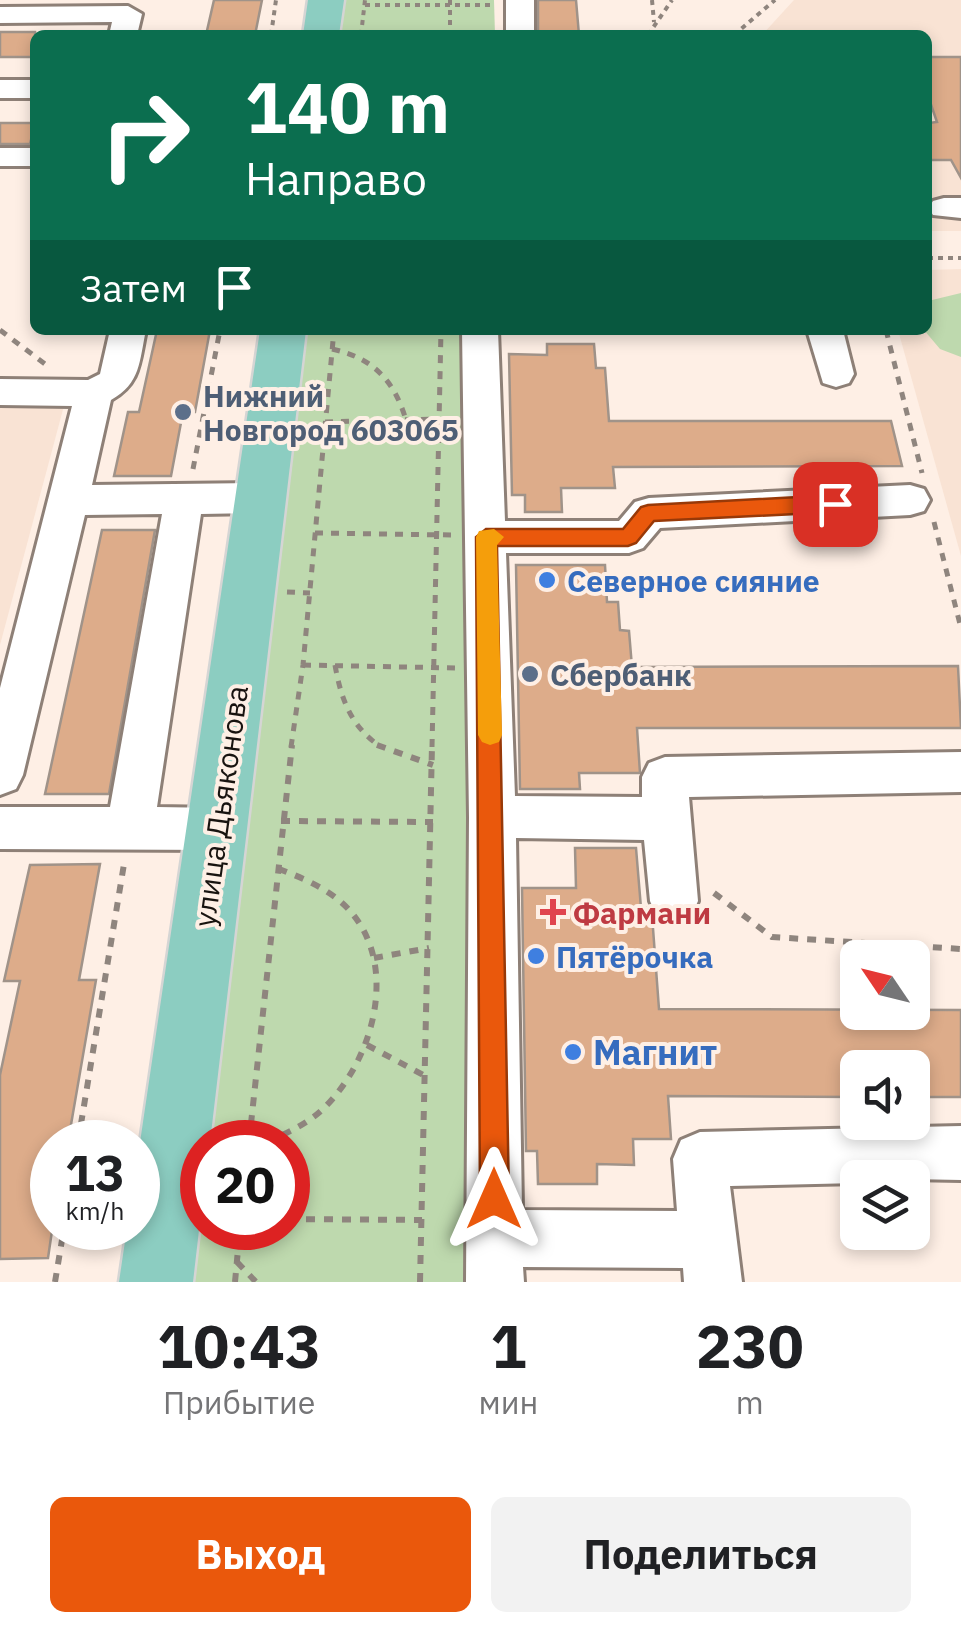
<!DOCTYPE html>
<html lang="ru">
<head>
<meta charset="utf-8">
<style>
  body { margin:0; font-family:"IBM Plex Sans",sans-serif; background:#f2f2f2; color:#202124; height:100vh; display:flex; flex-direction:column; font-size:38px; white-space:nowrap }
  * { box-sizing:border-box; margin:0 }
  p { font-size:32px; color:#757577 }
  .icon { flex:none; width:55px; height:55px; fill:none; stroke:currentColor; stroke-width:2; stroke-linecap:round; stroke-linejoin:round }
  .map { position:relative; height:1282px; overflow:hidden }
  .panel { display:flex; flex-direction:column; background:#fff; flex:1 }
  .panel>* { flex:none }
  .hud { position:absolute; left:30px; top:30px; width:902px; height:305px; border-radius:15px; box-shadow:0 5px 15px #0003; background:#0b6e4f; color:#fff; overflow:hidden }
  .needle { width:65px; rotate:305deg }
  .fabs { position:absolute; left:840px; top:940px; display:grid; gap:20px }
  .fabs a { display:grid; place-items:center; width:90px; height:90px; border-radius:15px; background:#fff; box-shadow:0 5px 15px #0003; font-size:50px }
  .speed { position:absolute; left:30px; top:1120px; display:flex; gap:20px; font-size:50px; font-weight:700; text-align:center }
  .speed>* { display:grid; place-content:center; width:130px; height:130px; border-radius:50%; background:#fff; box-shadow:0 5px 15px #0003; line-height:1 }
  .speed small { font-size:25px; font-weight:400 }
  .speed .limit { border:15px solid #d22; background:#fff; color:#111 }
  .pin { position:absolute; display:grid; place-items:center; width:85px; height:85px; color:#fff; margin:-42px; border-radius:20px; box-shadow:0 5px 15px #0006 }
  .me { position:absolute; width:110px; margin:-55px; rotate:0deg; stroke-linejoin:round; filter:drop-shadow(0 0 8px #0008) }
  .turn { display:flex; align-items:center; gap:35px; height:210px; padding:0 50px; font-size:45px }
  .turn .icon { width:130px; height:130px; stroke-width:2.5 }
  .turn b { display:block; font-size:70px; line-height:85px }
  .then { display:flex; align-items:center; height:95px; padding:0 50px; background:#0003; gap:20px; font-size:38px }
  .eta { display:flex; justify-content:space-evenly; align-items:center; height:170px; text-align:center }
  .eta b { font-size:60px; font-weight:800; line-height:70px }
  .primary-button { display:flex; gap:20px; margin-top:auto; padding:20px 50px }
  .primary-button a { flex:1; height:115px; border-radius:15px; background:#ea580c; color:#fff; font-size:40px; font-weight:800; line-height:115px; text-align:center }
  .primary-button a+a { background:#f2f2f2; color:#202124 }
  .map>svg:first-child { display:block }
  .built { fill:#f9e3d4 }
  .green { fill:#bed9ae }
  .building { fill:#ddac8a; stroke:#a09389; stroke-width:2.5 }
  .lines { fill:none; stroke-linecap:round; stroke-linejoin:round }
  .minor-casing { stroke:#8e8077; stroke-width:6 }
  .major-casing { stroke:#d5d5d4; stroke-width:5 }
  .path-far2 { stroke:#8f857e; stroke-width:4; stroke-dasharray:5 5; stroke-linecap:butt }
  .path-far1 { stroke:#8f857e; stroke-width:5; stroke-dasharray:8 8; stroke-linecap:butt }
  .path { stroke:#8f857e; stroke-width:6; stroke-dasharray:9 9; stroke-linecap:butt }
  .minor { fill:#fff; fill-rule:evenodd }
  .major { fill:#8ccdc1; fill-rule:evenodd }
  .route { fill:#ea580c; stroke:#983908; stroke-width:2.5 }
  .slow { fill:#f59e0b }
  .service-dot { fill:#5c6f8a; stroke:#feefe5; stroke-width:4 }
  .shop-dot { fill:#3f7fe0; stroke:#feefe5; stroke-width:4 }
  .health-dot { fill:#e0444e; stroke:#feefe5; stroke-width:4 }
  .labels { text-anchor:middle; dominant-baseline:central; stroke-width:8; stroke-linejoin:round; paint-order:stroke }
  .service-label { font-size:30px; font-weight:bold; fill:#4e5e75; stroke:#feefe5; text-anchor:start }
  .shop-label { font-size:30px; font-weight:bold; fill:#366cbe; stroke:#feefe5; text-anchor:start }
  .street-label { font-size:30px; fill:#18130f; stroke:#feefe5 }
  .health-label { font-size:30px; font-weight:bold; fill:#be3a42; stroke:#feefe5; text-anchor:start }
  .near-shop-label { font-size:35px; font-weight:bold; fill:#366cbe; stroke:#feefe5; text-anchor:start }
</style>
</head>
<body>
<div class="map">
<svg width="961" height="1282" viewBox="0 0 961 1282">
  <rect width="100%" height="100%" fill="#feefe5"/>
  <g class="built">
    <polygon points="794,0 961,0 961,231 928,231 928,35 762,35"/>
    <polygon points="961,269 961,556 898,330 928,330 928,270"/>
    <polygon points="0,402 65,402 0,645"/>
  </g>
  <g class="green">
    <polygon points="337,0 494,0 495,35 333,35"/>
    <polygon points="961,293 961,357 940,349 924,330 928,330 928,301"/>
    <polygon points="299,330 475,330 473,1282 190,1282 202,1171 202,1228 288,1228 288,1142 206,1142"/>
  </g>
  <g class="building">
    <polygon points="214,0 262,0 255,35 206,35"/>
    <polygon points="538,0 576,0 579,35 538,35"/>
    <rect x="0" y="32" width="35" height="25"/>
    <polygon points="928,57 961,57 961,178 951,160 928,160 928,123 937,122 928,96"/>
    <polygon points="0,123 35,123 30,144 0,144"/>
    <polygon points="157,330 210,330 195,412 183,412 171,476 114,476 128,412 139,412"/>
    <polygon points="547,344 594,344 596,368 605,368 609,421 891,421 902,466 613,467 615,488 561,488 562,512 525,512 525,495 512,495 509,354 547,355"/>
    <polygon points="102,530 155,530 109,794 45,794"/>
    <polygon points="516,565 605,565 607,602 618,602 620,630 629,631 632,667 958,666 961,728 637,728 640,773 579,773 580,789 520,789"/>
    <polygon points="575,848 636,848 641,908 649,908 652,915 659,1009 961,1010 961,1097 912,1097 912,1068 858,1068 858,1097 668,1096 671,1139 633,1139 634,1165 597,1164 597,1184 538,1184 537,1151 526,1151 522,888 576,888"/>
    <polygon points="100,864 79,980 96,980 68,1142 52,1142 52,1231 48,1258 0,1259 0,1075 20,981 4,981 30,865"/>
  </g>
  <g class="lines">
    <g class="minor-casing">
      <g id="minor">
        <rect x="506" y="0" width="28" height="35"/>
        <polygon points="128,6 142,14 137,35 109,35 112,22 0,23 0,7"/>
        <rect x="0" y="80" width="35" height="18"/>
        <rect x="0" y="148" width="35" height="18"/>
        <polygon points="944,198 961,198 961,218 933,215 928,208 933,201"/>
        <path d="M 110,330 L 146,330 C 139,362 141,383 111,400 L 92,485 L 261,483 L 275,487 L 281,498 L 275,509 L 261,513 L 201,514 L 157,807 L 218,808 L 235,814 L 241,829 L 235,844 L 218,850 L 0,849 L 0,807 L 110,807 L 162,514 L 85,515 L 23,775 L 16,789 L 0,795 L 0,688 L 72,406 L 0,405 L 0,379 L 88,380 L 100,374 Z"/>
        <polygon points="462,330 498,330 505,521 619,521 635,502 649,498 910,485 924,489 930,500 924,511 910,515 660,528 643,548 629,553 506,553 515,796 642,797 642,777 649,763 665,757 961,752 961,792 689,797 698,901 691,917 674,924 657,917 650,901 644,840 516,838 522,1210 677,1211 673,1159 681,1140 700,1132 961,1126 961,1180 858,1178 858,1183 730,1186 742,1282 684,1282 683,1268 523,1267 524,1282 466,1282 469,817"/>
        <polygon points="807,330 843,330 854,374 849,383 836,387 823,383"/>
      </g>
    </g>
    <g class="major-casing">
      <g id="major">
        <polygon points="308,0 344,0 339,35 303,35"/>
        <polygon points="260,330 306,330 210,1142 202,1142 202,1204 193,1282 119,1282 127,1228 138,1228 138,1156"/>
      </g>
    </g>
    <g class="path-far2">
      <polyline points="450,0 450,35"/>
      <polyline points="652,0 654,22"/>
      <polyline points="365,5 492,5"/>
      <polyline points="271,35 276,0"/>
      <polyline points="361,35 365,0"/>
      <polyline points="648,35 672,0"/>
      <polyline points="734,35 775,0"/>
      <polyline points="928,258 961,258"/>
    </g>
    <g class="path-far1">
      <polyline points="0,330 45,364"/>
      <polyline points="886,330 922,473"/>
      <path d="M 332,349 C 373,358 394,380 406,420"/>
      <polyline points="325,422 437,419"/>
      <polyline points="193,469 220,330"/>
      <polyline points="934,522 961,628"/>
      <polyline points="315,533 452,535"/>
      <polyline points="287,592 310,593"/>
      <polyline points="303,665 455,668"/>
      <path d="M 335,665 C 341,699 351,727 381,747"/>
      <polyline points="291,747 303,665 334,330"/>
      <polyline points="432,747 441,330"/>
    </g>
    <g class="path">
      <polyline points="377,745 433,765"/>
      <polyline points="281,821 433,822"/>
      <polyline points="714,893 772,937 961,949"/>
      <polyline points="374,958 429,948"/>
      <polyline points="367,1045 425,1076"/>
      <polyline points="78,1142 124,864"/>
      <polyline points="249,1142 292,745"/>
      <path d="M 266,1142 C 287,1133 308,1124 325,1107 C 373,1059 399,968 351,912 C 332,890 305,879 279,869"/>
      <polyline points="288,1219 422,1220"/>
      <polyline points="237,1262 256,1282"/>
      <polyline points="55,1282 64,1228"/>
      <polyline points="235,1282 240,1228"/>
      <polyline points="420,1282 432,745"/>
    </g>
    <use href="#minor" class="minor"/>
    <use href="#major" class="major"/>
  </g>
  <polygon class="route" points="835,495 846,504 835,512 654,521 636,543 628,546 497,546 509,1199 505,1210 494,1214 484,1210 480,1199 476,537 486,529 623,529 641,507 648,505"/>
  <polygon class="slow" points="494,529 504,537 497,545 502,735 499,742 490,745 482,742 478,735 476,537 479,531"/>
  <g class="service-dot">
    <circle cx="183" cy="412" r="10"/>
    <circle cx="530" cy="674" r="10"/>
  </g>
  <g class="shop-dot">
    <circle cx="547" cy="580" r="10"/>
    <circle cx="536" cy="956" r="10"/>
    <circle cx="573" cy="1052" r="10"/>
  </g>
  <path class="health-dot" d="M548 897h10v10h10v10h-10v10h-10v-10h-10v-10h10z"/>
  <g class="labels">
    <g class="service-label">
      <text x="203" y="395">Нижний<tspan x="203" dy="34">Новгород 603065</tspan></text>
      <text x="550" y="674">Сбербанк</text>
    </g>
    <g class="shop-label">
      <text x="567" y="580">Северное сияние</text>
      <text x="556" y="956">Пятёрочка</text>
    </g>
    <g class="street-label">
      <text transform="translate(220 806) rotate(-82)">улица Дьяконова</text>
    </g>
    <g class="health-label">
      <text x="573" y="912">Фармани</text>
    </g>
    <g class="near-shop-label">
      <text x="593" y="1052">Магнит</text>
    </g>
  </g>
</svg>
<div class="fabs">
<a><svg class="needle" viewBox="-14 -14 28 28"><path d="M0-13l5 13h-10z" fill="#e53935"/><path d="M0 13l5-13h-10z" fill="#757577"/></svg></a>
<a><svg class="icon" aria-label="sound" viewBox="0 0 24 24"><path d="M4 9h4l5-4v14l-5-4H4zM17 9q2 3 0 6"/></svg></a>
<a><svg class="icon" aria-label="layers" viewBox="0 0 24 24"><path d="M12 4l9 5-9 5-9-5zM3 14l9 5 9-5"/></svg></a>
</div>
<div class="speed"><div>13<small>km/h</small></div><div class="limit">20</div></div>
<div class="pin" style="left:835px;top:504px;background:#d93025"><svg class="icon" aria-label="arrive" viewBox="0 0 24 24"><path d="M6 21V4h12l-3 4 3 4H6"/></svg></div>
<svg class="me" style="left:494px;top:1199px" viewBox="-20 -20 40 40"><path d="M0-17L14 15 0 8-14 15z" fill="#ea580c" stroke="#fff" stroke-width="4"/></svg>
<div class="hud">
<div class="turn"><svg class="icon" aria-label="right" viewBox="0 0 24 24"><path d="M7 20v-9h11M14 6l5 5-5 5"/></svg><div><b>140 m</b>Направо</div></div>
<div class="then">Затем<svg class="icon" aria-label="arrive" viewBox="0 0 24 24"><path d="M6 21V4h12l-3 4 3 4H6"/></svg></div>
</div>
</div>
<section class="panel">
<div class="eta">
<div><b>10:43</b><p>Прибытие</p></div>
<div><b>1</b><p>мин</p></div>
<div><b>230</b><p>m</p></div>
</div>
<div class="primary-button"><a>Выход</a><a>Поделиться</a></div>
</section>
</body>
</html>
